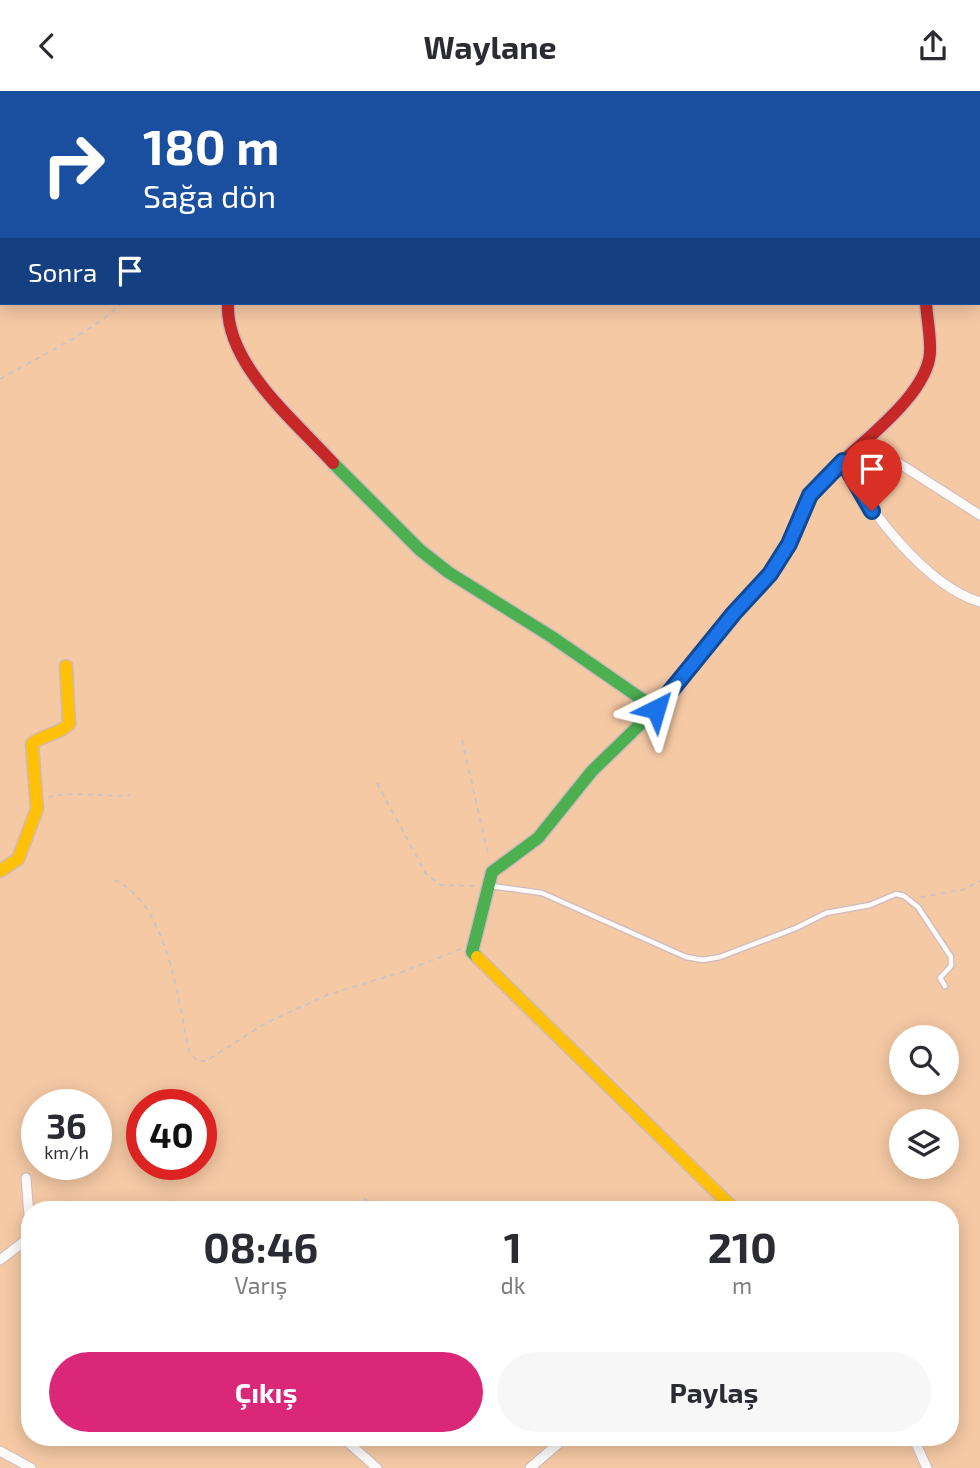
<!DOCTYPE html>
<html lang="tr">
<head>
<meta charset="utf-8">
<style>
  body { margin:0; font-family:"Exo 2",sans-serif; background:#f7f7f7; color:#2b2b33; height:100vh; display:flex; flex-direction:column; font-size:26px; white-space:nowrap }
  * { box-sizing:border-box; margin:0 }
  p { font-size:23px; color:#7c7c81 }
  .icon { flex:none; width:38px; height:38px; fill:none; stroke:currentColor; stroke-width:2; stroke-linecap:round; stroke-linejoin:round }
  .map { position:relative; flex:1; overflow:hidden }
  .details { position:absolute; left:21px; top:1110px; width:938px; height:245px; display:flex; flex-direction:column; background:#fff; border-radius:28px; box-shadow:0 4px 18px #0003 }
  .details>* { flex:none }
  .top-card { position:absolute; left:0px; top:0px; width:980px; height:214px; box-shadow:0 4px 18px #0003; background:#1a4fa0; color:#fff; overflow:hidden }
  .fabs { position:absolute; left:889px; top:934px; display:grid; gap:14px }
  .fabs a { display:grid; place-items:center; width:70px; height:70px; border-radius:50%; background:#fff; box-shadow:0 4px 18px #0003; font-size:35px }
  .speed { position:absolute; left:21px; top:998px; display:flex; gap:14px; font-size:35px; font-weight:700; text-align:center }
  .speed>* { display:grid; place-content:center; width:91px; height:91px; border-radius:50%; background:#fff; box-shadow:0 4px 18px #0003; line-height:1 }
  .speed small { font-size:18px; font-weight:400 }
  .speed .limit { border:10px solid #d22; background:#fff; color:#111 }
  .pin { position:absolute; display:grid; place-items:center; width:60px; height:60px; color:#fff; margin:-72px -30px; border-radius:50% 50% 50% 0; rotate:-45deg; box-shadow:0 0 7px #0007 }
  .pin .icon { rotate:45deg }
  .me { position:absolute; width:77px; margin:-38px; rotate:40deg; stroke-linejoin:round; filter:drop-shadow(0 0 5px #0008) }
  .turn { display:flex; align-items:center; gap:24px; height:147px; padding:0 28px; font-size:32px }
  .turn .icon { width:91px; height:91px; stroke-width:2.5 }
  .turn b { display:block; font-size:49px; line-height:60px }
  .then { display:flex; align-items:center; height:66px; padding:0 28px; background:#0003; gap:14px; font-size:26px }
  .eta { display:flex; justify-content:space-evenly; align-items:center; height:119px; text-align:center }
  .eta b { font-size:42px; font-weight:700; line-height:49px }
  .button { display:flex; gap:14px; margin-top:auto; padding:14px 28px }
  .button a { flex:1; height:80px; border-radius:42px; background:#db2777; color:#fff; font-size:28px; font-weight:700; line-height:80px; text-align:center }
  .button a+a { background:#f7f7f7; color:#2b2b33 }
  header { display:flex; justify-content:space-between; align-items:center; height:91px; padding:0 28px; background:#fff; font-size:32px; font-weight:700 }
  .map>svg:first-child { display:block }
  .green { fill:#f5c9a4; fill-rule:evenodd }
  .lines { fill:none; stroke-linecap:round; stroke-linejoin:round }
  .lane-casing { stroke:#cebabd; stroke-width:7 }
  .street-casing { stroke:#cebabd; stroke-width:11 }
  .fast-casing { stroke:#cebabd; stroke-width:15 }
  .slow-casing { stroke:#cebabd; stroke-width:15 }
  .jam-casing { stroke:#cebabd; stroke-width:15 }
  .path { stroke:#ccc3c5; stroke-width:2; stroke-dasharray:5 5; stroke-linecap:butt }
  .lane { stroke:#fdfafa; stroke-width:4.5 }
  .street { stroke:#fdfafa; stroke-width:9 }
  .fast { stroke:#4caf50; stroke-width:12 }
  .slow { stroke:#ffc107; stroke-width:12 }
  .jam { stroke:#c62828; stroke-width:12 }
  .route-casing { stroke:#114b97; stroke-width:18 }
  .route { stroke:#1a73e8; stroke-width:12 }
</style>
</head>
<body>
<header><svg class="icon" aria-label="back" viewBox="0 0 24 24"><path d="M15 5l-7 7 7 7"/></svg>Waylane<svg class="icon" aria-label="share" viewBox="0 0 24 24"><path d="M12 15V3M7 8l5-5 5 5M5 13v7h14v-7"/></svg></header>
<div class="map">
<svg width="980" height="1377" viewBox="0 0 980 1377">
  <rect width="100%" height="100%" fill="#f2dde1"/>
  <path class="green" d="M 0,0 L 980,0 L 980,1377 L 0,1377 ZM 2,2 L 978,2 L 978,212 L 2,212 ZM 901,947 L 947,947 L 947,992 L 901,992 ZM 37,1013 L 96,1013 L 96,1073 L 37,1073 ZM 142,1013 L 201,1013 L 201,1073 L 142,1073 ZM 901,1031 L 947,1031 L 947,1076 L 901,1076 ZM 30,1118 L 950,1118 L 950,1346 L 30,1346 Z"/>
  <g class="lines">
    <g class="lane-casing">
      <g id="lane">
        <polyline points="216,2 217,0"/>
        <polyline points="491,795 542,802 686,866 703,869 720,866 796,837 826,822 870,814 896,803 904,805 918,816 951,866 951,875 940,887 945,895"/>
      </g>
    </g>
    <g class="street-casing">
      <g id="street">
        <polyline points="248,0 248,2"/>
        <polyline points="978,174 980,177"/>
        <polyline points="864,350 980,424"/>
        <path d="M 843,370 C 868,419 926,495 980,511"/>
        <polyline points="26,1087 30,1137"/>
        <polyline points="0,1169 30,1146"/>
        <polyline points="342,1346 377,1377"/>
        <polyline points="913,1346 927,1377"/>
        <polyline points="0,1360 31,1377"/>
        <polyline points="530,1377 566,1346"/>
      </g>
    </g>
    <g class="fast-casing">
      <g id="fast">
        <polyline points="333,372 420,459 448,481 552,546 656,618"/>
        <polyline points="477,866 472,861 492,781 538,747 592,680 656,618 734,522 778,473 815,397 841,372"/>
      </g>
    </g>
    <g class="slow-casing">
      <g id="slow">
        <path d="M 0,780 L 18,768 L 37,718 L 32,653 C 43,643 59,644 69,633 L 66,575"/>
        <polyline points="477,866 734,1118"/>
      </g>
    </g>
    <g class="jam-casing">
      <g id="jam">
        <path d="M 228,212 C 225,273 294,329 333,372"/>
        <path d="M 841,372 C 869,345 927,302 930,262 C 931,246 927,228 926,212"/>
      </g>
    </g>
    <g class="path">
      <path d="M 0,288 C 40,265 88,244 122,212"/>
      <polyline points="462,649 489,767"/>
      <polyline points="377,692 426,783 441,794 475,795"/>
      <path d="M 48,706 C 76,699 101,707 130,704"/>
      <path d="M 114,789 C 168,812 178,909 189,961 L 197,970 L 206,970 L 266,932 L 327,904 L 402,881 L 461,858"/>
      <polyline points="921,806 962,799 980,790"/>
      <polyline points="364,1108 386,1118"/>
    </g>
    <use href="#lane" class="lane"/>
    <use href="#street" class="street"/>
    <use href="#fast" class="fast"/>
    <use href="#slow" class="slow"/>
    <use href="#jam" class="jam"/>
  </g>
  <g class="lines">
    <g class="route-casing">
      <polyline id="route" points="656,618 734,522 770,483 789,453 810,404 843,370 872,420"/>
    </g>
    <use href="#route" class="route"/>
  </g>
</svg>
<div class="fabs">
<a><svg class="icon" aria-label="search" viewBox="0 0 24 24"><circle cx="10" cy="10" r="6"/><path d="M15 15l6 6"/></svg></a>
<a><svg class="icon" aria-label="layers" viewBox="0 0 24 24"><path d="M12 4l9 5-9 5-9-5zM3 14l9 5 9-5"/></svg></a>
</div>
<div class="speed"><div>36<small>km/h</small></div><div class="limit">40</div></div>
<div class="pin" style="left:872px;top:420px;background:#d93025"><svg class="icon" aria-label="arrive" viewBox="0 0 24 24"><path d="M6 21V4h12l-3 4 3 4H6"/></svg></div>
<svg class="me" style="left:656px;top:618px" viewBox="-20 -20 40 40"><path d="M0-17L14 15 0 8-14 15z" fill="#1a73e8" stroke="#fff" stroke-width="4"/></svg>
<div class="top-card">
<div class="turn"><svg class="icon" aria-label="right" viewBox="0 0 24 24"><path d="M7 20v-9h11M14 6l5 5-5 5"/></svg><div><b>180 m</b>Sağa dön</div></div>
<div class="then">Sonra<svg class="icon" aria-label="arrive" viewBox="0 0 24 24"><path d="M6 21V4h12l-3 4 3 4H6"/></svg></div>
</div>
<section class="details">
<div class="eta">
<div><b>08:46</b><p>Varış</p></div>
<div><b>1</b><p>dk</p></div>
<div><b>210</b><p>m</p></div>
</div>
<div class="button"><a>Çıkış</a><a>Paylaş</a></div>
</section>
</div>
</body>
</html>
